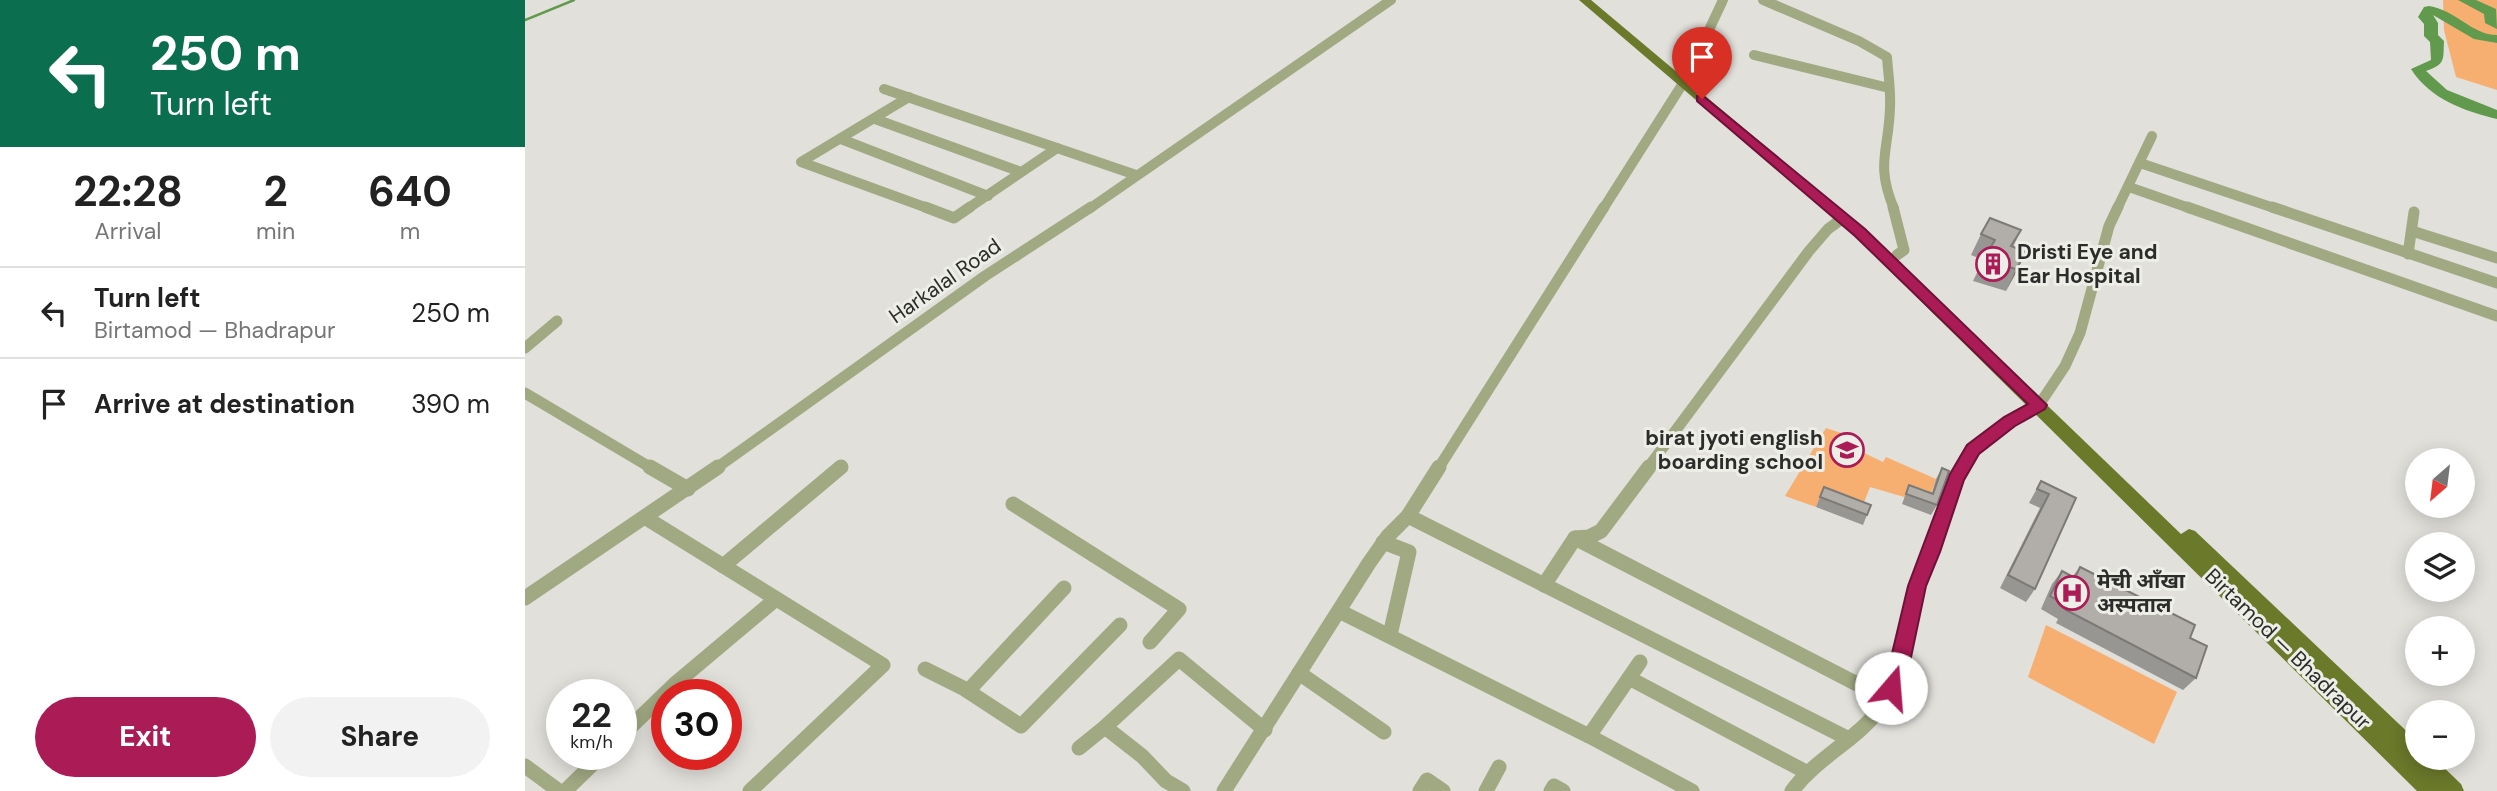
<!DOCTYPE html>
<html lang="en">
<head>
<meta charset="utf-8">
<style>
  body { margin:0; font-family:"DM Sans","Noto Sans Devanagari",sans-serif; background:#f2f2f2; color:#222; height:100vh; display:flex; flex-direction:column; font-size:26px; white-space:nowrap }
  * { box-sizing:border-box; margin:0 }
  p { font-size:23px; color:#767676 }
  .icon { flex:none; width:38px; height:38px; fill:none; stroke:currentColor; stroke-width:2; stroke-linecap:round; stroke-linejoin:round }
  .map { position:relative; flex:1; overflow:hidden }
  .panel { display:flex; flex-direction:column; background:#fff; width:525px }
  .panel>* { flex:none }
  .guide { background:#0b6e4f; color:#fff; overflow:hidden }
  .needle { width:46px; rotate:208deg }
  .buttons { position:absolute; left:1880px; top:448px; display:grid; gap:14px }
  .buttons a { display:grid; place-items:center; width:70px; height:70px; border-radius:50%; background:#fff; box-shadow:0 4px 18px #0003; font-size:35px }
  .speed { position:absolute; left:21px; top:679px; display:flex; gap:14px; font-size:35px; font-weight:700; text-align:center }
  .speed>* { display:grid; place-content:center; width:91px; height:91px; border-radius:50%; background:#fff; box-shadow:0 4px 18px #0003; line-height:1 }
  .speed small { font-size:18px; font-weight:400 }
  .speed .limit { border:10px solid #d22; background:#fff; color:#111 }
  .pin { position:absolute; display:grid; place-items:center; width:60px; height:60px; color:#fff; margin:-72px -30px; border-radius:50% 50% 50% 0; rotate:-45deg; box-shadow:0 0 7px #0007 }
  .pin .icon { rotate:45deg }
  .me { position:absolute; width:77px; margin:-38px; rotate:18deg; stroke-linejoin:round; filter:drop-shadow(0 0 5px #0008) }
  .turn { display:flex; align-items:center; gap:24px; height:147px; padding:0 35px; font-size:32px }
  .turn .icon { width:91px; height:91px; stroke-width:2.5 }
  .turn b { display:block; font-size:49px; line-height:60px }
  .eta { display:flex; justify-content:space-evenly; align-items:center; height:119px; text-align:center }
  .eta b { font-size:42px; font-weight:700; line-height:49px }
  .cta { display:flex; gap:14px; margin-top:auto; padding:14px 35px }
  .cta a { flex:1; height:80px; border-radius:42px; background:#ab1b56; color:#fff; font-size:28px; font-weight:700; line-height:80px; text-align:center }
  .cta a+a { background:#f2f2f2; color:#222 }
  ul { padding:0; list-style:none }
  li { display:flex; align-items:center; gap:21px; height:91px; padding:0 35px; border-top:2px solid #e0e0e0 }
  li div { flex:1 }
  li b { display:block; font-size:26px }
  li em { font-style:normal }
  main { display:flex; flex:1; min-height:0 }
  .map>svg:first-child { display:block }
  .green { fill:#f7af71 }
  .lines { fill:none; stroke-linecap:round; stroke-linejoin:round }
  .stream { stroke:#61994d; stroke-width:2.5 }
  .river { fill:#61994d; fill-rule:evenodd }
  .minor-far2 { stroke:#a0a982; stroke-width:10 }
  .minor-far1 { stroke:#a0a982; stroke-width:11 }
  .minor { stroke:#a0a982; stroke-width:15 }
  .major { fill:#6b792a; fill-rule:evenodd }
  .wall { fill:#989692 }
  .shaded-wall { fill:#7c7a77 }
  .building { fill:#b1aeaa; stroke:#7c7a77; stroke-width:2 }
  .route { fill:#ab1b56; stroke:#6f1238; stroke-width:2 }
  .labels { text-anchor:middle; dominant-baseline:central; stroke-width:6; stroke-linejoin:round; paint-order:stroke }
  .poi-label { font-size:21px; font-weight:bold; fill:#2c2c2a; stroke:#eeeee8; text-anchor:start }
  .street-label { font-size:21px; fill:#2c2c2a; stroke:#eeeee8 }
</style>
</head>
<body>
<main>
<section class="panel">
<div class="guide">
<div class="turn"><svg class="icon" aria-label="left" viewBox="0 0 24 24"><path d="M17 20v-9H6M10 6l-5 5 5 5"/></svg><div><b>250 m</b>Turn left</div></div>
</div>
<div class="eta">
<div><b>22:28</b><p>Arrival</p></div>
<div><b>2</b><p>min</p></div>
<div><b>640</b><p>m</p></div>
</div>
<ul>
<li><svg class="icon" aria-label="left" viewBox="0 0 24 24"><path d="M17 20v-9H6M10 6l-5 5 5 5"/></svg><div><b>Turn left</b><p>Birtamod — Bhadrapur</p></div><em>250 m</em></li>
<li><svg class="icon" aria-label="arrive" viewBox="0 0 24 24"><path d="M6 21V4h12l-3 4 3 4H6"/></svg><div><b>Arrive at destination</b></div><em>390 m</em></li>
</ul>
<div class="cta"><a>Exit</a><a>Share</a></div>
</section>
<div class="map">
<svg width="1972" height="791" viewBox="0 0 1972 791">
  <rect width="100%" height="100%" fill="#e1e0db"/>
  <g class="green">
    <polygon points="1918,0 1972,0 1972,90 1931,77 1919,30"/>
    <polygon points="1301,428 1331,438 1327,444 1336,448 1335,451 1358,462 1361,457 1411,479 1403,504 1345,487 1335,513 1295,498 1291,507 1260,496"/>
    <polygon points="1521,625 1652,692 1629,744 1503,677"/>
  </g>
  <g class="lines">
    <polyline class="stream" points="0,20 49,0"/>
    <g class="river">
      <polygon points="1933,0 1951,0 1971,9 1972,29 1960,23 1959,14"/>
      <path d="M 1904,6 C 1931,10 1947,35 1972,35 L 1972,43 L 1949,39 L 1908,15 L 1913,23 L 1913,35 L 1919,41 C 1918,60 1921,64 1901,71 L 1922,90 L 1972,110 L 1972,119 C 1939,111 1905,99 1886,69 L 1906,60 L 1905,42 L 1899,36 L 1899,24 L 1893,17 L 1899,7 Z"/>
    </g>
    <g class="minor-far2">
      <path d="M 1238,0 L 1334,41 L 1362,57 C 1363,73 1366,90 1365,107 C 1364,151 1350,163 1369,209"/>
      <polyline points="1229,55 1364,88"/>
      <polyline points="359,89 611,175"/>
      <polyline points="384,97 276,162 405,209"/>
      <polyline points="350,119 496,172"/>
      <polyline points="316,139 463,196"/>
      <polyline points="1615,163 1752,209"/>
      <polyline points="1604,187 1667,209"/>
      <polyline points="442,209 532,148"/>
      <polyline points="564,209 866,0"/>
      <polyline points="1078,209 1162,77 1198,0"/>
      <polyline points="1592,209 1627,136"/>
    </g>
    <g class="minor-far1">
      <polyline points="400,207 429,218 445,207"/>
      <polyline points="1368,207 1379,250 1372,255"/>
      <polyline points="1662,207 1972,316"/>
      <polyline points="1747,207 1972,283"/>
      <polyline points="1887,231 1972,258"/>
      <polyline points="1883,254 1889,212"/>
      <polyline points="0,348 32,321"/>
      <polyline points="0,393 128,469"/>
      <polyline points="190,469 460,276 566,207"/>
      <polyline points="314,469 317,466"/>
      <polyline points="913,469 1079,207"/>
      <polyline points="1122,469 1284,251 1303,229 1318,218"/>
      <polyline points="1437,469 1448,450 1485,422 1514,405 1540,366 1555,333 1584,226 1593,207"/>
    </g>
    <g class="minor">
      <polyline points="125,467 163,489"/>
      <polyline points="1124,467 1076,531 1064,537 1050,538 1361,699"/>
      <polyline points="488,504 654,609 625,642"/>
      <polyline points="883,516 1324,739"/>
      <polyline points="121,518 358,665 225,791"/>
      <polyline points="858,542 884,552 865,635"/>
      <polyline points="198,566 316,467"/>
      <polyline points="1019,585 1050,538"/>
      <polyline points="0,598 193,467"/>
      <polyline points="814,611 1064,736"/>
      <polyline points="1115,662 1064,736 1167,791"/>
      <polyline points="400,669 438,688 496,726 595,625"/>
      <polyline points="774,673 859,732"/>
      <polyline points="1104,678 1281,772"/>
      <polyline points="443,691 539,588"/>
      <polyline points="96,736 151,683 251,599"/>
      <polyline points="554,748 580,727"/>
      <polyline points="0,766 34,791"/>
      <polyline points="40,791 78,754"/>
      <polyline points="658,791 641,781 617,756 580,727 654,659 740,730"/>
      <polyline points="699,791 844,563 863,536 883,516 914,467"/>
      <polyline points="895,791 902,780 918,791"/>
      <polyline points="961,791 974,767"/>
      <polyline points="1026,791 1029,786 1038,791"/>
      <path d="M 1267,791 C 1293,756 1335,739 1359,703 C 1381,668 1381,623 1392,585 C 1404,549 1418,514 1431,479 L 1438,467"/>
    </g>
    <polygon class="major" points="1054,0 1066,0 1340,230 1656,534 1664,529 1670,531 1892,741 1892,758 1909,758 1936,784 1939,791 1892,791 1330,236"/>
  </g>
  <g class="wall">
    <polygon points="1496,230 1488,247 1501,252 1481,291 1448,281 1458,260 1446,255 1456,234"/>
    <polygon points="1417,468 1412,505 1406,515 1377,504 1384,485 1407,493 1411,479"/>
    <polygon points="1516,481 1551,498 1510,589 1501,602 1475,588 1515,508 1504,503"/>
    <polygon points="1299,487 1346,505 1338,525 1291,507"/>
    <polygon points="1555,567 1665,638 1671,678 1658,690 1531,623 1533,619 1516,609 1527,584 1537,571 1547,577"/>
  </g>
  <polygon class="shaded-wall" points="1501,252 1491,273 1481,291 1491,269"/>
  <g class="building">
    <polygon points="1465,218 1496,230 1486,246 1501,252 1491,269 1458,260 1470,240 1456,234"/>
    <polygon points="1417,468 1424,471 1412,505 1381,494 1384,485 1408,494"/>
    <polygon points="1516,481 1551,498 1510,589 1483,575 1524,494 1512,489"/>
    <polygon points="1299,487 1346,505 1342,515 1295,497"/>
    <polygon points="1555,567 1670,625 1665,638 1682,646 1671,678 1541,610 1543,606 1525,596 1537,571 1550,578"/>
  </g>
  <polygon class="route" points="1177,95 1340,229 1522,405 1520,409 1490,426 1454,454 1439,480 1415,552 1401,586 1385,662 1373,695 1366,697 1359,695 1356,688 1365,662 1383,586 1425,474 1442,445 1479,417 1503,404 1330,236 1172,101 1172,96"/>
  <defs>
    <g id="building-ring" transform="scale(1.75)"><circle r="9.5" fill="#eeeee8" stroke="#ab1b56" stroke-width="1.5"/><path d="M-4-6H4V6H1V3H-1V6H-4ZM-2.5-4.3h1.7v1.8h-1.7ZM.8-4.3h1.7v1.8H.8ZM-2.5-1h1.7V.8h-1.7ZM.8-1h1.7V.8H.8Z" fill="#ab1b56"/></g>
    <g id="school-ring" transform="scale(1.75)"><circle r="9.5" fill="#eeeee8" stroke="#ab1b56" stroke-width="1.5"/><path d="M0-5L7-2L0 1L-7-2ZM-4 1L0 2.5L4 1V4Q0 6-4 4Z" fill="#ab1b56"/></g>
    <g id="hospital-ring" transform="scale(1.75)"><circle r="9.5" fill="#eeeee8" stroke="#ab1b56" stroke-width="1.5"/><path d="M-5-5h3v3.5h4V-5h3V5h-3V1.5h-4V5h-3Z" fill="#ab1b56"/></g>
  </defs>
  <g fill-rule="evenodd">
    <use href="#building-ring" x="1468" y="264"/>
    <use href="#school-ring" x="1322" y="450"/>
    <use href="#hospital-ring" x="1547" y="593"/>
  </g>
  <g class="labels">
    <g class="poi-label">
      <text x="1492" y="252">Dristi Eye and<tspan x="1492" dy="24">Ear Hospital</tspan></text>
      <text x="1298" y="438" text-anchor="end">birat jyoti english<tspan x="1298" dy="24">boarding school</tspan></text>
      <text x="1572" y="581">मेची आँखा<tspan x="1572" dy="24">अस्पताल</tspan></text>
    </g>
    <g class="street-label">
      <text transform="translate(420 281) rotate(-35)">Harkalal Road</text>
      <text transform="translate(1763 649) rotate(44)">Birtamod — Bhadrapur</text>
    </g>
  </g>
</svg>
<div class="buttons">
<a><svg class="needle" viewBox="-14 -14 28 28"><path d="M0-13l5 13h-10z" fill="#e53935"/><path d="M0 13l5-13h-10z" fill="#767676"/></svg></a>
<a><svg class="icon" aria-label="layers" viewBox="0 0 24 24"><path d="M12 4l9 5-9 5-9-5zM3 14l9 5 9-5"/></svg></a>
<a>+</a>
<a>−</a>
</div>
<div class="speed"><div>22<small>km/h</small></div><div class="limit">30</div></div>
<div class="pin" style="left:1177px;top:99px;background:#d93025"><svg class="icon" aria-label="arrive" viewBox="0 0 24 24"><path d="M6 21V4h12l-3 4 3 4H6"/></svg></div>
<svg class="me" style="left:1366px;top:688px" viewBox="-20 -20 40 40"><circle r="19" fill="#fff"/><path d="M0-13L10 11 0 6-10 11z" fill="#ab1b56"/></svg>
</div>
</main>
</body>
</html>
